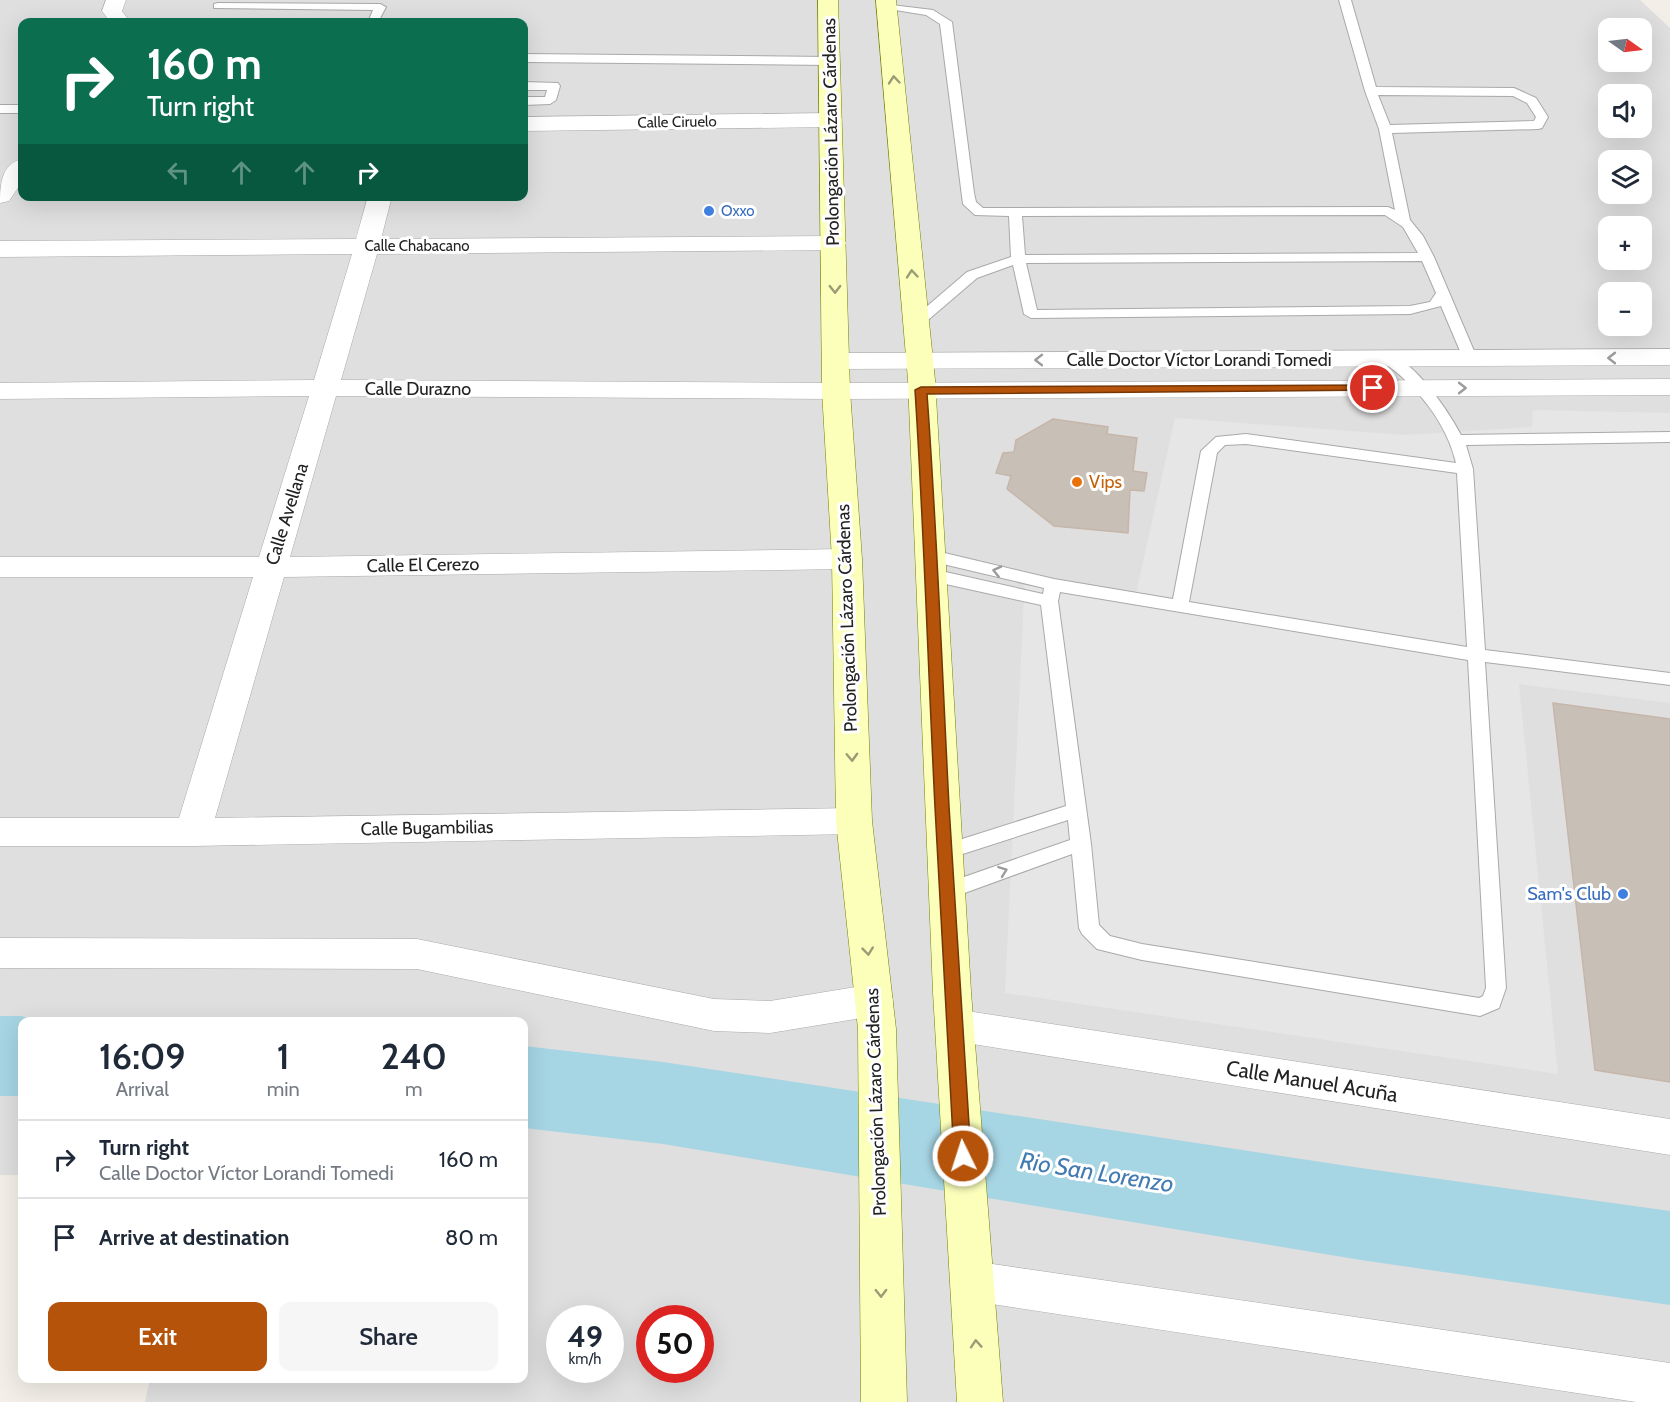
<!DOCTYPE html>
<html lang="en">
<head>
<meta charset="utf-8">
<style>
  body { margin:0; font-family:Cabin,sans-serif; background:#f6f6f7; color:#1f2937; height:100vh; display:flex; flex-direction:column; font-size:22px; white-space:nowrap }
  * { box-sizing:border-box; margin:0 }
  p { font-size:20px; color:#747a83 }
  .icon { flex:none; width:33px; height:33px; fill:none; stroke:currentColor; stroke-width:2; stroke-linecap:round; stroke-linejoin:round }
  .map { position:relative; flex:1; overflow:hidden }
  .drawer { position:absolute; left:18px; top:1017px; width:510px; height:366px; display:flex; flex-direction:column; background:#fff; border-radius:12px; box-shadow:0 6px 24px #0002 }
  .drawer>* { flex:none }
  .guide { position:absolute; left:18px; top:18px; width:510px; height:183px; border-radius:12px; box-shadow:0 6px 24px #0002; background:#0b6e4f; color:#fff; overflow:hidden }
  .needle { width:39px; rotate:104deg }
  .fabs { position:absolute; left:1598px; top:18px; display:grid; gap:12px }
  .fabs a { display:grid; place-items:center; width:54px; height:54px; border-radius:12px; background:#fff; box-shadow:0 6px 24px #0002; font-size:30px }
  .speed { position:absolute; left:546px; top:1305px; display:flex; gap:12px; font-size:30px; font-weight:700; text-align:center }
  .speed>* { display:grid; place-content:center; width:78px; height:78px; border-radius:50%; background:#fff; box-shadow:0 6px 24px #0002; line-height:1 }
  .speed small { font-size:15px; font-weight:400 }
  .speed .limit { border:9px solid #d22; background:#fff; color:#111 }
  .pin { position:absolute; display:grid; place-items:center; width:51px; height:51px; color:#fff; margin:-26px; border:3px solid #fff; border-radius:50%; box-shadow:0 2px 6px #0007 }
  .me { position:absolute; width:66px; margin:-33px; rotate:356deg; stroke-linejoin:round; filter:drop-shadow(0 0 4px #0008) }
  .turn { display:flex; align-items:center; gap:21px; height:126px; padding:0 30px; font-size:27px }
  .turn .icon { width:78px; height:78px; stroke-width:2.5 }
  .turn b { display:block; font-size:42px; line-height:51px }
  .lanes { display:flex; align-items:center; height:57px; padding:0 30px; background:#0003; justify-content:center; gap:30px; direction:ltr }
  .lanes .off { opacity:.35 }
  .eta { display:flex; justify-content:space-evenly; align-items:center; height:102px; text-align:center }
  .eta b { font-size:36px; font-weight:600; line-height:42px }
  .primary-button { display:flex; gap:12px; margin-top:auto; padding:12px 30px }
  .primary-button a { flex:1; height:69px; border-radius:12px; background:#b45309; color:#fff; font-size:24px; font-weight:600; line-height:69px; text-align:center }
  .primary-button a+a { background:#f6f6f7; color:#1f2937 }
  ul { padding:0; list-style:none }
  li { display:flex; align-items:center; gap:18px; height:78px; padding:0 30px; border-top:2px solid #e0e1e3 }
  li div { flex:1 }
  li b { display:block; font-size:22px }
  li em { font-style:normal }
  .map>svg:first-child { display:block }
  .residential { fill:#e0dfdf; fill-rule:evenodd }
  .parking { fill:#e6e6e6 }
  .lines { fill:none; stroke-linecap:round; stroke-linejoin:round }
  .river { fill:#a6d5e3; fill-rule:evenodd }
  .building { fill:#c8bfb7; stroke:#c6b6a9; stroke-width:1.5 }
  .lane-casing { stroke:#a9a9a9; stroke-width:2 }
  .street-casing { stroke:#a9a9a9; stroke-width:1 }
  .secondary-casing { stroke:#738200; stroke-width:1 }
  .lane { fill:#fff; fill-rule:evenodd }
  .street { fill:#fff; fill-rule:evenodd }
  .secondary { fill:#fbffba; fill-rule:evenodd }
  .oneway { stroke:#999c76 }
  .oneway2 { stroke:#9c9c9c }
  .route { fill:#b45309; stroke:#753606; stroke-width:1.5 }
  .shop-dot { fill:#3f7fe0; stroke:#fff; stroke-width:2 }
  .food-dot { fill:#e8710a; stroke:#fff; stroke-width:2 }
  .labels { text-anchor:middle; dominant-baseline:central; stroke-width:6; stroke-linejoin:round; paint-order:stroke }
  .far-street-label { font-size:15px; fill:#222; stroke:#fff }
  .far-shop-label { font-size:15px; fill:#366cbe; stroke:#fff; text-anchor:start }
  .street-label { font-size:18px; fill:#222; stroke:#fff }
  .food-label { font-size:18px; fill:#c56008; stroke:#fff; text-anchor:start }
  .shop-label { font-size:18px; fill:#366cbe; stroke:#fff; text-anchor:end }
  .near-street-label { font-size:21px; fill:#222; stroke:#fff }
  .near-water-label { font-size:24px; font-style:italic; fill:#427ab2; stroke:#fff }
</style>
</head>
<body>
<div class="map">
<svg width="1670" height="1402" viewBox="0 0 1670 1402">
  <rect width="100%" height="100%" fill="#f3efe8"/>
  <path class="residential" d="M 0,0 L 1640,0 L 1670,28 L 1670,1402 L 145,1402 L 150,1379 L 524,1378 L 524,1022 L 22,1022 L 22,1175 L 0,1175 ZM 22,22 L 524,22 L 524,196 L 22,196 ZM 1608,28 L 1641,28 L 1641,62 L 1608,62 ZM 1608,94 L 1641,94 L 1641,128 L 1608,128 ZM 1608,160 L 1641,160 L 1641,194 L 1608,194 ZM 1608,226 L 1641,226 L 1641,260 L 1608,260 ZM 1608,292 L 1641,292 L 1641,326 L 1608,326 ZM 560,1318 L 610,1318 L 610,1370 L 560,1370 ZM 650,1318 L 700,1318 L 700,1370 L 650,1370 Z"/>
  <polygon class="parking" points="1533,410 1670,413 1670,703 1519,684 1558,1074 1005,993 1025,577 1135,598 1175,418 1404,435 1532,427"/>
  <g class="lines">
    <g class="river">
      <polygon points="0,1016 22,1016 37,1022 22,1022 22,1096 0,1096"/>
      <polygon points="524,1046 663,1062 1361,1168 1670,1211 1670,1305 1361,1260 663,1144 524,1128"/>
    </g>
  </g>
  <g class="building">
    <polygon points="1053,419 1108,427 1107,434 1137,438 1133,471 1147,473 1144,491 1130,490 1128,533 1054,526 1007,489 1011,476 996,473 1003,453 1014,452 1016,440"/>
    <polygon points="1553,703 1670,719 1670,1082 1595,1070"/>
  </g>
  <g class="lines">
    <g class="lane-casing">
      <g id="lane">
        <path d="M 1339,0 L 1351,0 L 1376,87 L 1514,88 L 1536,98 L 1548,117 L 1542,128 L 1538,129 L 1392,133 L 1410,220 L 1423,236 L 1434,257 L 1477,358 L 1475,361 L 1470,362 L 1463,358 L 1441,306 L 1410,314 L 1031,318 L 1024,314 L 1013,265 L 977,278 L 921,326 L 911,326 L 909,323 L 911,320 L 967,272 L 1011,257 L 1009,216 L 975,215 L 963,204 L 940,24 L 926,15 L 883,8 L 883,4 L 933,10 L 952,22 L 974,193 L 976,202 L 983,208 L 1388,207 L 1395,210 L 1379,129 L 1365,91 ZM 1378,95 L 1513,96 L 1527,103 L 1536,117 L 1534,121 L 1390,125 ZM 1385,215 L 1403,227 L 1418,253 L 1025,255 L 1022,216 ZM 1422,261 L 1436,293 L 1430,302 L 1410,306 L 1037,310 L 1026,263 Z"/>
        <polygon points="218,3 380,4 386,7 378,22 368,22 373,10 214,8 214,4"/>
        <polygon points="524,54 829,57 835,61 829,65 524,62"/>
        <polygon points="524,82 558,83 560,86 556,100 550,104 524,105 524,97 545,97 547,90 524,90"/>
        <rect x="0" y="105" width="22" height="8"/>
        <path d="M 1389,355 C 1415,361 1449,412 1461,435 L 1670,432 L 1670,442 L 1466,445 L 1473,469 L 1485,650 L 1670,673 L 1670,685 L 1485,662 L 1506,988 L 1499,1008 L 1480,1016 L 1142,960 L 1097,949 L 1082,934 L 1079,928 L 1072,854 L 948,899 L 941,897 L 938,891 L 941,885 L 1070,840 L 1068,820 L 944,860 L 937,857 L 934,852 L 937,847 L 1066,806 L 1041,605 L 932,581 L 926,579 L 924,575 L 926,571 L 932,569 L 1043,594 L 1044,588 L 926,560 L 924,556 L 926,552 L 932,550 L 1054,579 L 1173,599 L 1201,451 L 1216,437 L 1246,434 L 1456,463 C 1448,430 1428,401 1403,378 C 1396,371 1388,367 1382,359 ZM 1246,444 L 1457,473 L 1467,647 L 1189,602 L 1217,453 L 1225,445 ZM 1060,592 L 1468,660 L 1486,988 L 1483,996 L 1479,998 L 1142,944 L 1110,936 L 1099,925 L 1091,844 L 1058,601 Z"/>
      </g>
    </g>
    <g class="street-casing">
      <g id="street">
        <polygon points="106,0 126,0 122,11 130,22 110,22 102,11"/>
        <polygon points="831,113 839,115 842,120 839,125 831,127 524,131 524,117"/>
        <path d="M 22,159 L 22,182 L 9,201 L 0,203 C 0,185 1,164 22,159 Z"/>
        <polygon points="368,196 392,196 381,239 834,236 843,238 846,243 843,248 834,250 377,254 341,380 836,383 1670,379 1670,395 836,399 336,396 290,557 847,549 858,552 862,559 858,566 847,569 284,577 215,818 854,808 866,811 872,821 866,831 854,834 193,846 0,846 0,818 179,818 253,577 0,577 0,557 259,557 309,396 0,399 0,383 314,380 352,254 0,257 0,241 356,239"/>
        <polygon points="1670,349 1670,365 836,369 826,367 822,361 826,355 836,353"/>
        <polygon points="0,938 417,939 714,999 770,1001 874,984 888,989 893,1000 888,1011 874,1016 770,1033 714,1031 417,969 0,968"/>
        <polygon points="954,1009 1670,1119 1670,1155 954,1041 940,1037 935,1025 940,1013"/>
        <polygon points="972,1261 1670,1363 1670,1402 1636,1402 972,1301 957,1295 950,1281 957,1267"/>
      </g>
    </g>
    <g class="secondary-casing">
      <g id="secondary">
        <polygon points="818,0 838,0 850,391 862,559 872,821 896,1029 907,1402 861,1402 858,1029 836,821 832,559 822,391"/>
        <polygon points="876,0 896,0 935,380 971,992 1003,1402 957,1402 933,992 908,380"/>
      </g>
    </g>
    <use href="#lane" class="lane"/>
    <use href="#street" class="street"/>
    <use href="#secondary" class="secondary"/>
  </g>
  <defs><path id="oneway-chevron" d="M-2-3.5L2.5 0L-2 3.5" fill="none" stroke-width="1.6" stroke-linecap="round" stroke-linejoin="round" transform="scale(1.5)"/></defs>
  <g class="oneway">
    <use href="#oneway-chevron" transform="translate(894 80) rotate(-95)"/>
    <use href="#oneway-chevron" transform="translate(912 274) rotate(-95)"/>
    <use href="#oneway-chevron" transform="translate(835 289) rotate(89)"/>
    <use href="#oneway-chevron" transform="translate(852 757) rotate(88)"/>
    <use href="#oneway-chevron" transform="translate(868 951) rotate(84)"/>
    <use href="#oneway-chevron" transform="translate(881 1293) rotate(89)"/>
    <use href="#oneway-chevron" transform="translate(976 1344) rotate(-94)"/>
  </g>
  <g class="oneway2">
    <use href="#oneway-chevron" transform="translate(1612 358) rotate(180)"/>
    <use href="#oneway-chevron" transform="translate(1039 360) rotate(180)"/>
    <use href="#oneway-chevron" transform="translate(1462 388)"/>
    <use href="#oneway-chevron" transform="translate(997 571) rotate(-167)"/>
    <use href="#oneway-chevron" transform="translate(1003 871) rotate(-20)"/>
  </g>
  <path class="route" d="M 1373,385 L 1379,388 L 1377,390 L 927,394 C 937,531 942,669 949,806 C 956,923 964,1039 971,1156 L 969,1161 L 963,1163 L 957,1161 L 954,1156 C 948,1039 941,923 935,807 C 928,668 924,529 915,390 L 921,387 Z"/>
  <g class="shop-dot">
    <circle cx="709" cy="211" r="6"/>
    <circle cx="1623" cy="894" r="6"/>
  </g>
  <circle class="food-dot" cx="1077" cy="482" r="6"/>
  <g class="labels">
    <g class="far-street-label">
      <text transform="translate(677 122) rotate(-1)">Calle Ciruelo</text>
      <text x="417" y="246">Calle Chabacano</text>
    </g>
    <g class="far-shop-label">
      <text x="721" y="211">Oxxo</text>
    </g>
    <g class="street-label">
      <text transform="translate(831 132) rotate(-91)">Prolongación Lázaro Cárdenas</text>
      <text x="1199" y="360">Calle Doctor Víctor Lorandi Tomedi</text>
      <text x="418" y="389">Calle Durazno</text>
      <text transform="translate(287 514) rotate(-73)">Calle Avellana</text>
      <text transform="translate(423 565) rotate(-1)">Calle El Cerezo</text>
      <text transform="translate(847 618) rotate(-92)">Prolongación Lázaro Cárdenas</text>
      <text transform="translate(427 828) rotate(-1)">Calle Bugambilias</text>
      <text transform="translate(876 1102) rotate(-92)">Prolongación Lázaro Cárdenas</text>
    </g>
    <g class="food-label">
      <text x="1089" y="482">Vips</text>
    </g>
    <g class="shop-label">
      <text x="1611" y="894">Sam's Club</text>
    </g>
    <g class="near-street-label">
      <text transform="translate(1312 1081) rotate(9)">Calle Manuel Acuña</text>
    </g>
    <g class="near-water-label">
      <text transform="translate(1097 1172) rotate(9)">Rio San Lorenzo</text>
    </g>
  </g>
</svg>
<div class="fabs">
<a><svg class="needle" viewBox="-14 -14 28 28"><path d="M0-13l5 13h-10z" fill="#e53935"/><path d="M0 13l5-13h-10z" fill="#747a83"/></svg></a>
<a><svg class="icon" aria-label="sound" viewBox="0 0 24 24"><path d="M4 9h4l5-4v14l-5-4H4zM17 9q2 3 0 6"/></svg></a>
<a><svg class="icon" aria-label="layers" viewBox="0 0 24 24"><path d="M12 4l9 5-9 5-9-5zM3 14l9 5 9-5"/></svg></a>
<a>+</a>
<a>−</a>
</div>
<div class="speed"><div>49<small>km/h</small></div><div class="limit">50</div></div>
<div class="pin" style="left:1373px;top:388px;background:#d93025"><svg class="icon" aria-label="arrive" viewBox="0 0 24 24"><path d="M6 21V4h12l-3 4 3 4H6"/></svg></div>
<svg class="me" style="left:963px;top:1156px" viewBox="-20 -20 40 40"><circle r="17" fill="#b45309" stroke="#fff" stroke-width="3"/><path d="M0-11L8 9 0 5-8 9z" fill="#fff"/></svg>
<div class="guide">
<div class="turn"><svg class="icon" aria-label="right" viewBox="0 0 24 24"><path d="M7 20v-9h11M14 6l5 5-5 5"/></svg><div><b>160 m</b>Turn right</div></div>
<div class="lanes"><svg class="icon off" aria-label="left" viewBox="0 0 24 24"><path d="M17 20v-9H6M10 6l-5 5 5 5"/></svg><svg class="icon off" aria-label="ahead" viewBox="0 0 24 24"><path d="M12 20V5M6 11l6-6 6 6"/></svg><svg class="icon off" aria-label="ahead" viewBox="0 0 24 24"><path d="M12 20V5M6 11l6-6 6 6"/></svg><svg class="icon" aria-label="right" viewBox="0 0 24 24"><path d="M7 20v-9h11M14 6l5 5-5 5"/></svg></div>
</div>
<section class="drawer">
<div class="eta">
<div><b>16:09</b><p>Arrival</p></div>
<div><b>1</b><p>min</p></div>
<div><b>240</b><p>m</p></div>
</div>
<ul>
<li><svg class="icon" aria-label="right" viewBox="0 0 24 24"><path d="M7 20v-9h11M14 6l5 5-5 5"/></svg><div><b>Turn right</b><p>Calle Doctor Víctor Lorandi Tomedi</p></div><em>160 m</em></li>
<li><svg class="icon" aria-label="arrive" viewBox="0 0 24 24"><path d="M6 21V4h12l-3 4 3 4H6"/></svg><div><b>Arrive at destination</b></div><em>80 m</em></li>
</ul>
<div class="primary-button"><a>Exit</a><a>Share</a></div>
</section>
</div>
</body>
</html>
